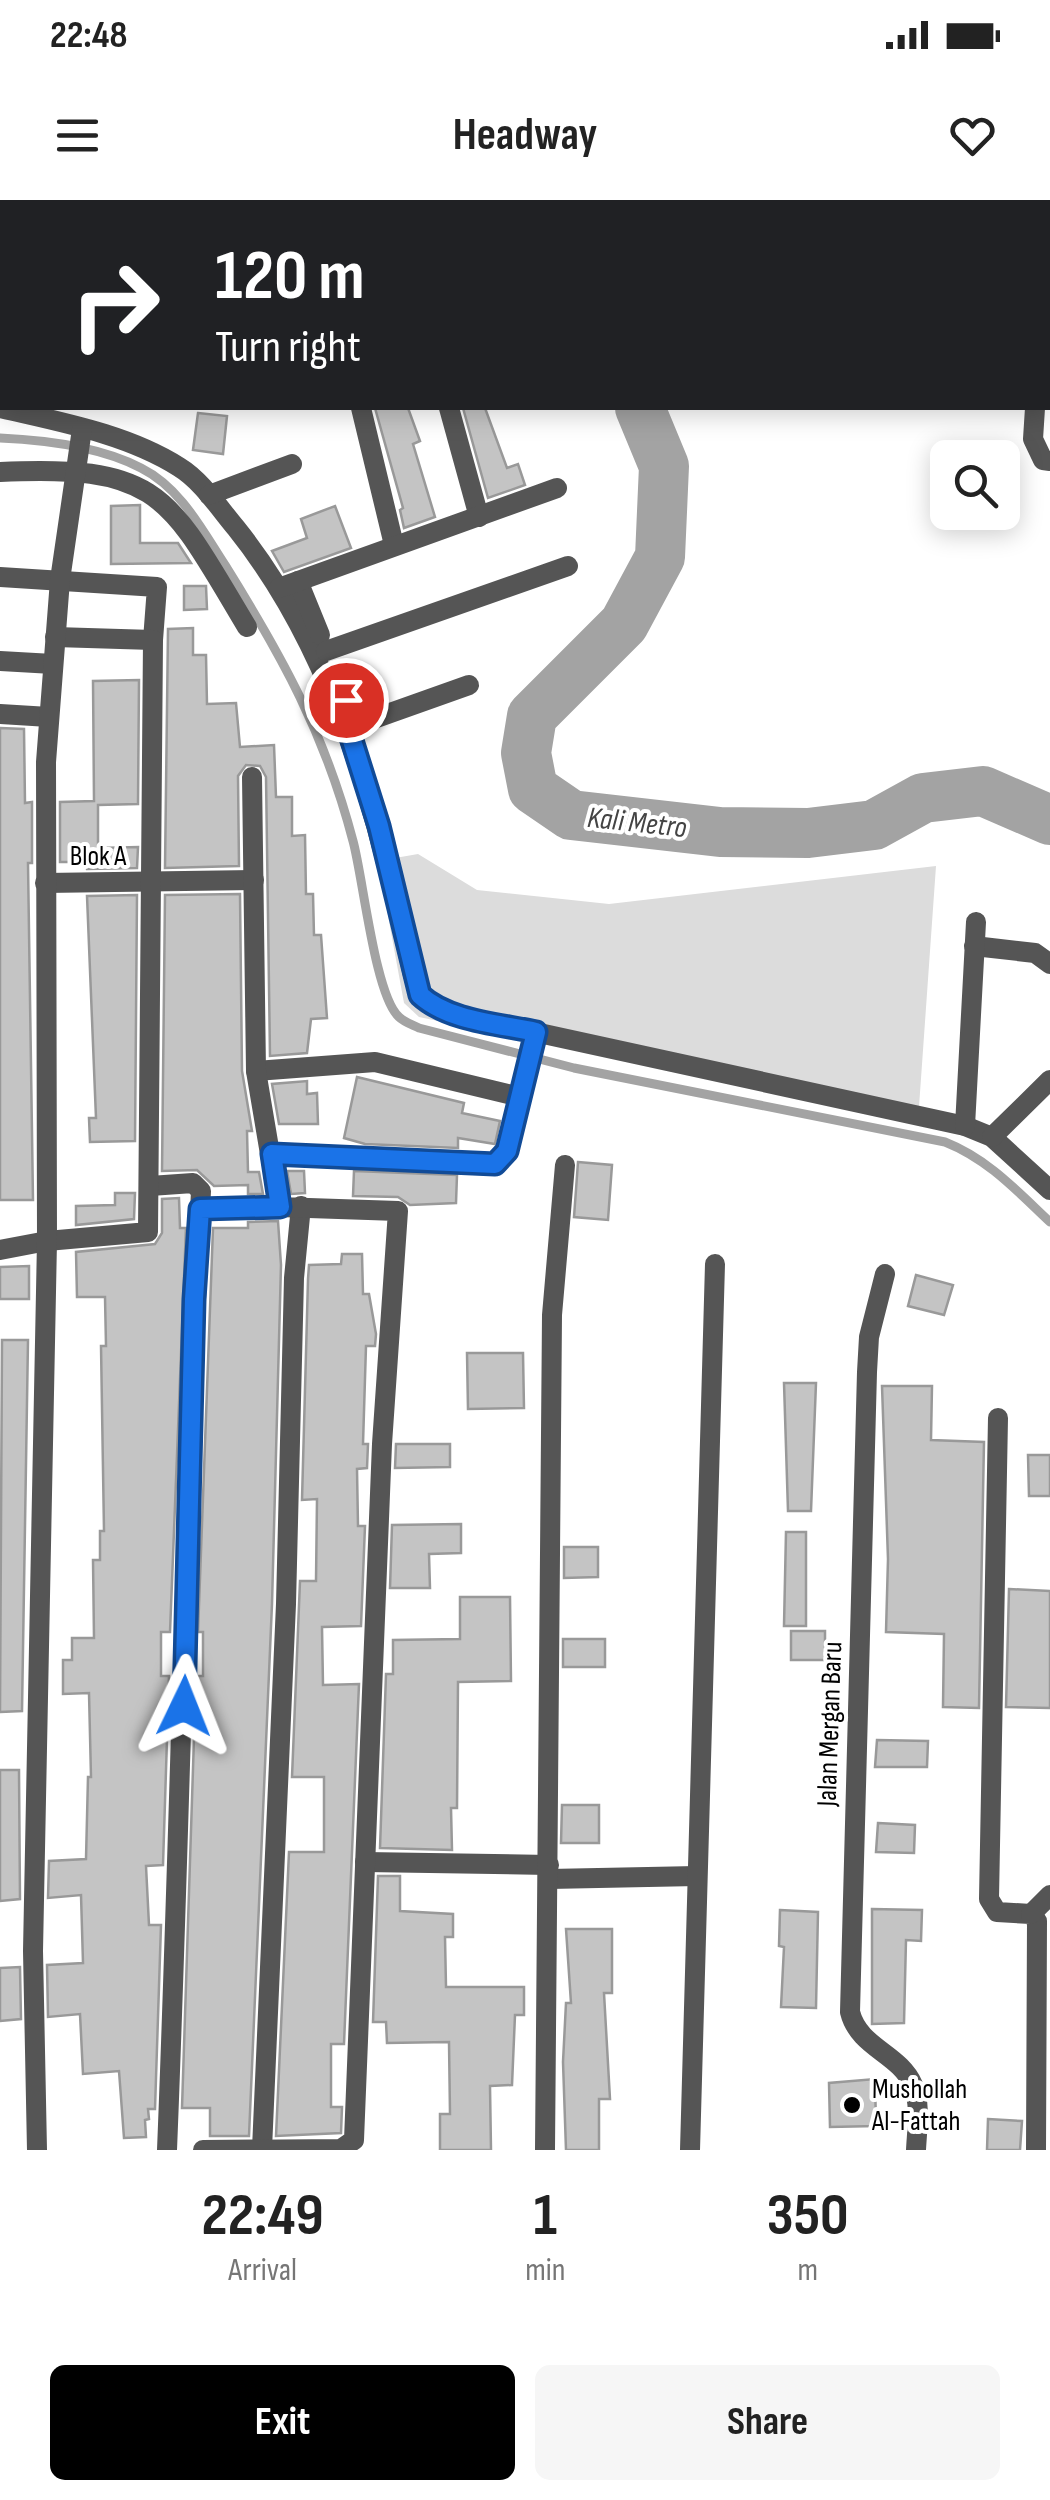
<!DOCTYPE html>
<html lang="en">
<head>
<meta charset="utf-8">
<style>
  body { margin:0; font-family:"Sofia Sans Condensed",sans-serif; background:#f6f6f6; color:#222; height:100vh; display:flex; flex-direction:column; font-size:38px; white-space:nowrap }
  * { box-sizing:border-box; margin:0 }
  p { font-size:32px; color:#767676 }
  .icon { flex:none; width:55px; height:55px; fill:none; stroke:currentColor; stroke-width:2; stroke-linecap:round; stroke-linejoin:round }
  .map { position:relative; height:1950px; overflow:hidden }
  .details { display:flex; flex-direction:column; background:#fff; flex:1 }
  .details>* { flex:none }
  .top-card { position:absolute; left:0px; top:0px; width:1050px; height:210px; box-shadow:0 5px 25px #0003; background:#202124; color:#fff; overflow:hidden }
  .fabs { position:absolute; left:930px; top:240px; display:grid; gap:20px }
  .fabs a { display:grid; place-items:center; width:90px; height:90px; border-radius:15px; background:#fff; box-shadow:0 5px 25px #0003; font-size:50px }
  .pin { position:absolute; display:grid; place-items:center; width:85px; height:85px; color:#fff; margin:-42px; border:5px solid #fff; border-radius:50%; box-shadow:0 2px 10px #0007 }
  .me { position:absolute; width:110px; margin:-55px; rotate:2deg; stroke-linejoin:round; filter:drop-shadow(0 0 8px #0008) }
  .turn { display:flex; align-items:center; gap:35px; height:210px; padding:0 50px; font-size:45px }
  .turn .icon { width:130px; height:130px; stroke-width:2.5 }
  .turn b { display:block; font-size:70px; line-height:85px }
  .eta { display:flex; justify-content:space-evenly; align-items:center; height:170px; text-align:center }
  .eta b { font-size:60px; font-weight:700; line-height:70px }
  .action { display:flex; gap:20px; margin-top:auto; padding:20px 50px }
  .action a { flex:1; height:115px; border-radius:15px; background:#000; color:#fff; font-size:40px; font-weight:700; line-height:115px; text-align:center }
  .action a+a { background:#f6f6f6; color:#222 }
  .status { display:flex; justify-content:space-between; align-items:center; height:70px; padding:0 50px; background:#fff; direction:ltr }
  .status svg { height:28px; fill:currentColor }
  header { display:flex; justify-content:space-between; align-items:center; height:130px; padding:0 50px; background:#fff; font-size:45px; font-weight:700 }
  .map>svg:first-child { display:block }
  .green { fill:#dcdcdc }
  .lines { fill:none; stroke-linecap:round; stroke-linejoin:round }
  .stream { stroke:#a3a3a3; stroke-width:9 }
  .river { stroke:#a3a3a3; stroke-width:50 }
  .building { fill:#c4c4c4; stroke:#999; stroke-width:2.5 }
  .minor { stroke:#555; stroke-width:20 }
  .route-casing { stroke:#114b97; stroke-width:25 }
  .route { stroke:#1a73e8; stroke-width:18 }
  .poi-dot { fill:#000; stroke:#fff; stroke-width:4 }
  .labels { text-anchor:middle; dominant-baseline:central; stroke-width:8; stroke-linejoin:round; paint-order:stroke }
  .street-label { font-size:28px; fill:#000; stroke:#fff }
  .poi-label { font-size:28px; fill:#000; stroke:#fff; text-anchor:start }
  .water-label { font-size:30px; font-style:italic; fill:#444; stroke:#fff }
</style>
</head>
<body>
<div class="status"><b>22:48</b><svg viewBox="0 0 49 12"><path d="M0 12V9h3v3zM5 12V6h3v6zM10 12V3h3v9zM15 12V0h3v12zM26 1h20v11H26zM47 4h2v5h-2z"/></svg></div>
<header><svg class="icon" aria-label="menu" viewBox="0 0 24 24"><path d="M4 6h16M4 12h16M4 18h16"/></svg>Headway<svg class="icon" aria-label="heart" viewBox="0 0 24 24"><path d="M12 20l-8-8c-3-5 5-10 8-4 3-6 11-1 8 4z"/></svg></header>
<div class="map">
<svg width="1050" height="1950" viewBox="0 0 1050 1950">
  <rect width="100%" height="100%" fill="#fff"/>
  <polygon class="green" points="418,654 477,690 609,704 936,666 918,921 419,817 404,803 378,661"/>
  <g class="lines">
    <path class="stream" d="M 0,238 C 45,240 101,247 141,268 C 181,288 202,330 225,365 C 283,458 325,534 353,641 C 363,677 375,796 399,817 C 404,822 413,825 419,828 L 574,868 L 945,942 C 988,959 1017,991 1050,1022"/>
    <g class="river">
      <polyline points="401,0 403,2"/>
      <polyline points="640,208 664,266 660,357 624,424 532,516 526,553 533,589 571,615 720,632 808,633 874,625 923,598 983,591 1050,620"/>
    </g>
  </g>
  <g class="building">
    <polygon points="375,208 408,208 420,241 413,244 435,317 404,328 400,310 403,308"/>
    <polygon points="463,208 485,208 507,268 518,264 525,285 488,298"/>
    <polygon points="198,213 227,216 223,254 193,250"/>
    <polygon points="140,305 140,343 178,343 191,363 111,364 111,306"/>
    <polygon points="335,306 351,348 284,372 272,351 307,338 301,319"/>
    <polygon points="184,386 206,386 207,409 184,410"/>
    <polygon points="193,428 193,455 206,455 207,504 236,503 240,547 274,545 276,597 292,597 292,636 305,635 306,694 313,694 314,735 321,735 327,818 311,819 307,853 270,856 266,577 260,566 246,565 238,576 239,666 165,668 168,429"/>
    <polygon points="139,480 138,604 98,605 98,648 138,647 137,668 87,669 86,662 60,662 60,602 94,601 93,481"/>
    <polygon points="0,528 24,529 25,603 32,602 32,663 28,663 33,1000 0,1000"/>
    <polygon points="240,694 242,871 252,931 247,931 248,972 259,972 263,994 248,994 248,985 214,986 197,970 162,971 165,695"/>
    <polygon points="137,695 135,941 90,942 89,918 96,918 87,696"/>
    <polygon points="357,877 464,903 462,913 500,921 495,944 458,938 458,948 365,944 344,938"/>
    <polygon points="307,881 307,894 317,893 318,924 279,924 272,884"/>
    <polygon points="578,962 612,965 608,1020 574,1017"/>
    <polygon points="287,971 304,971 305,993 291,994"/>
    <polygon points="354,971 457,975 456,1003 410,1005 398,997 353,996"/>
    <polygon points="115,993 135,993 134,1019 76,1025 76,1006 115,1005"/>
    <polygon points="179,998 180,1028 186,1028 170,1432 161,1432 161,1476 169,1476 163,1665 146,1666 149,1725 161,1725 155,1909 148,1909 149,1919 145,1920 146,1937 124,1938 119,1871 83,1874 80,1814 48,1817 47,1765 83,1763 81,1695 48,1698 49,1661 86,1659 88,1577 91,1577 89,1493 63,1494 63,1460 72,1460 72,1438 94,1438 93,1360 100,1360 100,1331 104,1331 101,1146 106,1146 105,1097 77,1097 76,1052 155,1044 162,1033 162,999"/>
    <polygon points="278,1021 281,1065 272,1404 249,1936 210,1936 210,1908 182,1908 196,1476 203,1476 203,1432 198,1432 213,1028 248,1028 248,1022"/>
    <polygon points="342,1054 362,1054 363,1094 369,1094 376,1134 375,1146 366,1146 363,1244 368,1244 367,1268 357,1269 358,1326 365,1326 361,1426 322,1427 323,1485 359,1484 344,1844 331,1844 331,1907 342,1907 341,1933 276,1936 289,1652 324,1652 324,1577 292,1577 300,1381 316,1381 317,1299 302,1300 308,1079 309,1065 341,1064"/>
    <polygon points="29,1066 29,1099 0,1099 0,1067"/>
    <polygon points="916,1075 953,1085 944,1115 908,1106"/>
    <polygon points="2,1140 28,1140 22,1511 0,1512"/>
    <polygon points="467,1153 523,1153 524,1208 468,1209"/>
    <polygon points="784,1183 816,1183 811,1311 788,1311"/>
    <polygon points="882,1186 932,1186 931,1240 984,1242 979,1508 943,1507 944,1434 886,1432 888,1359"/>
    <polygon points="396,1244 450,1244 450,1267 395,1268"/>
    <polygon points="1028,1255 1050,1255 1050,1296 1029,1296"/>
    <polygon points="461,1324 461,1353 429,1354 430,1388 390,1388 392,1325"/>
    <polygon points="786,1332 806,1332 806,1426 784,1426"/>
    <polygon points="564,1347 598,1347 598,1377 564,1378"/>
    <polygon points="1009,1389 1050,1391 1050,1508 1006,1507"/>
    <polygon points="460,1397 510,1397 511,1481 458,1482 457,1608 451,1608 452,1650 380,1648 386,1474 393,1474 393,1440 460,1439"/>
    <rect x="791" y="1431" width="34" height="29"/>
    <rect x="563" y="1439" width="42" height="28"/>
    <polygon points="877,1540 928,1541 927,1567 875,1567"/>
    <polygon points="0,1570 19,1570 20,1699 0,1701"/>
    <polygon points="562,1605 599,1605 599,1643 561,1643"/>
    <polygon points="878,1623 915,1625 914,1653 876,1652"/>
    <polygon points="378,1676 400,1676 400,1711 453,1714 453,1737 445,1737 446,1787 524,1787 524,1815 515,1815 512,1885 490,1886 491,1950 440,1950 440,1914 450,1914 449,1842 387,1843 386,1822 373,1822"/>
    <polygon points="872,1709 922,1710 921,1741 906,1740 904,1823 872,1824"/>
    <polygon points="780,1710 818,1712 816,1808 781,1807 784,1747 779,1746"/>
    <polygon points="566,1729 612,1729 612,1793 604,1793 610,1899 599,1899 599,1950 566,1950 563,1862 566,1803 571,1803"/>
    <polygon points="20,1767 21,1819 0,1821 0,1768"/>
    <polygon points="875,1879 876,1926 830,1927 829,1883"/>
    <polygon points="988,1919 1022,1921 1020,1950 987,1950"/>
  </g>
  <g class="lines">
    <g class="minor">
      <polyline points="311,0 311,2"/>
      <polyline points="1011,0 1012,2"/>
      <polyline points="1048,103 1050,86"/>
      <polyline points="1048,153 1050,152"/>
      <path d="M 0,208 C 60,222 127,234 179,267 C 202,281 219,308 236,328 C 340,458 376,616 413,775 C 422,804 438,808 466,817 L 965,926 L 992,937 L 1050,990"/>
      <polyline points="361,208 394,345"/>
      <polyline points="449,208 479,317"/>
      <polyline points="1035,208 1033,239 1043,260 1050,261"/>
      <path d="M 0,272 C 162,264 169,297 247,427"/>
      <polyline points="209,295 292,264"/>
      <polyline points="0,377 157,387 153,440"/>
      <polyline points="298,381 320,435"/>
      <polyline points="279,388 557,288"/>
      <polyline points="326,451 568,366"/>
      <polyline points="0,461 53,464"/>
      <polyline points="0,514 49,517"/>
      <polyline points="348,528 469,485"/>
      <polyline points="45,683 254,680"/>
      <polyline points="974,746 1035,753 1050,764"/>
      <polyline points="256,871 375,862 520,897"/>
      <polyline points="965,926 976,722"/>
      <polyline points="992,937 1050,880"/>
      <polyline points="272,954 495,963 507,951 536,833"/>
      <path d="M 150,986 L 193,983 L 201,991 C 185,1310 180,1630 167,1950"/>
      <polyline points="200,1009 279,1007"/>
      <polyline points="0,1050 47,1041 148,1032 153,440 55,437"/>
      <path d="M 885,1074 L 869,1137 L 867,1172 L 850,1812 C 859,1848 899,1853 913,1885 C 921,1905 917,1929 916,1950"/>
      <polyline points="998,1218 989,1699 997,1712 1031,1714 1037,1721 1036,1950"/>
      <polyline points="365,1662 549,1665"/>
      <polyline points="549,1679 697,1676"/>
      <polyline points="1031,1714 1050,1695"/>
      <polyline points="262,1949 286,1404 294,1078 301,1006"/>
      <polyline points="37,1950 33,1751 47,1041 46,562 60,380 82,229"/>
      <polyline points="203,1950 341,1949 354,1940 382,1244 398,1011 279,1007 256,871 252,577"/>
      <polyline points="545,1950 552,1115 565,965"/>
      <polyline points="690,1950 715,1064"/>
    </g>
  </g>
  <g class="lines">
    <g class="route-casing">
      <path id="route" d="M 184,1506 L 194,1099 L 200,1009 L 280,1007 L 272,954 L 495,964 L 507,951 L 536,832 C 499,824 448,821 420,795 L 379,626 L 348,528 L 356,526 L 346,500"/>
    </g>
    <use href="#route" class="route"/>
  </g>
  <circle class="poi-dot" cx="852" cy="1905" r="10"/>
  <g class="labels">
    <g class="street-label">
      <text x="98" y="656">Blok A</text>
      <text transform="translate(830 1524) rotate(-88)">Jalan Mergan Baru</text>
    </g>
    <g class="poi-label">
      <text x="872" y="1889">Mushollah<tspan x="872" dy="32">Al-Fattah</tspan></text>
    </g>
    <g class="water-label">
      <text transform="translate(637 623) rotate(6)">Kali Metro</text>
    </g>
  </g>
</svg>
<div class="fabs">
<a><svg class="icon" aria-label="search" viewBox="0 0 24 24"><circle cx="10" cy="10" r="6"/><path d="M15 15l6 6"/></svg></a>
</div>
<div class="pin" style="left:346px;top:500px;background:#d93025"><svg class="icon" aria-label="arrive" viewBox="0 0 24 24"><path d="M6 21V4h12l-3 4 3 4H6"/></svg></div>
<svg class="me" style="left:184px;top:1506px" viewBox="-20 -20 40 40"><path d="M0-17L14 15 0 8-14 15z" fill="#1a73e8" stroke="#fff" stroke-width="4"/></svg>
<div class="top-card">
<div class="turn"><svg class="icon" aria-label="right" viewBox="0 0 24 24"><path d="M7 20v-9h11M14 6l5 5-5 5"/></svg><div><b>120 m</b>Turn right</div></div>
</div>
</div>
<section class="details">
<div class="eta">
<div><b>22:49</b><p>Arrival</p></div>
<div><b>1</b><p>min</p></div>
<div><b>350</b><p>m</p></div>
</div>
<div class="action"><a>Exit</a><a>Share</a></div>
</section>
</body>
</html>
